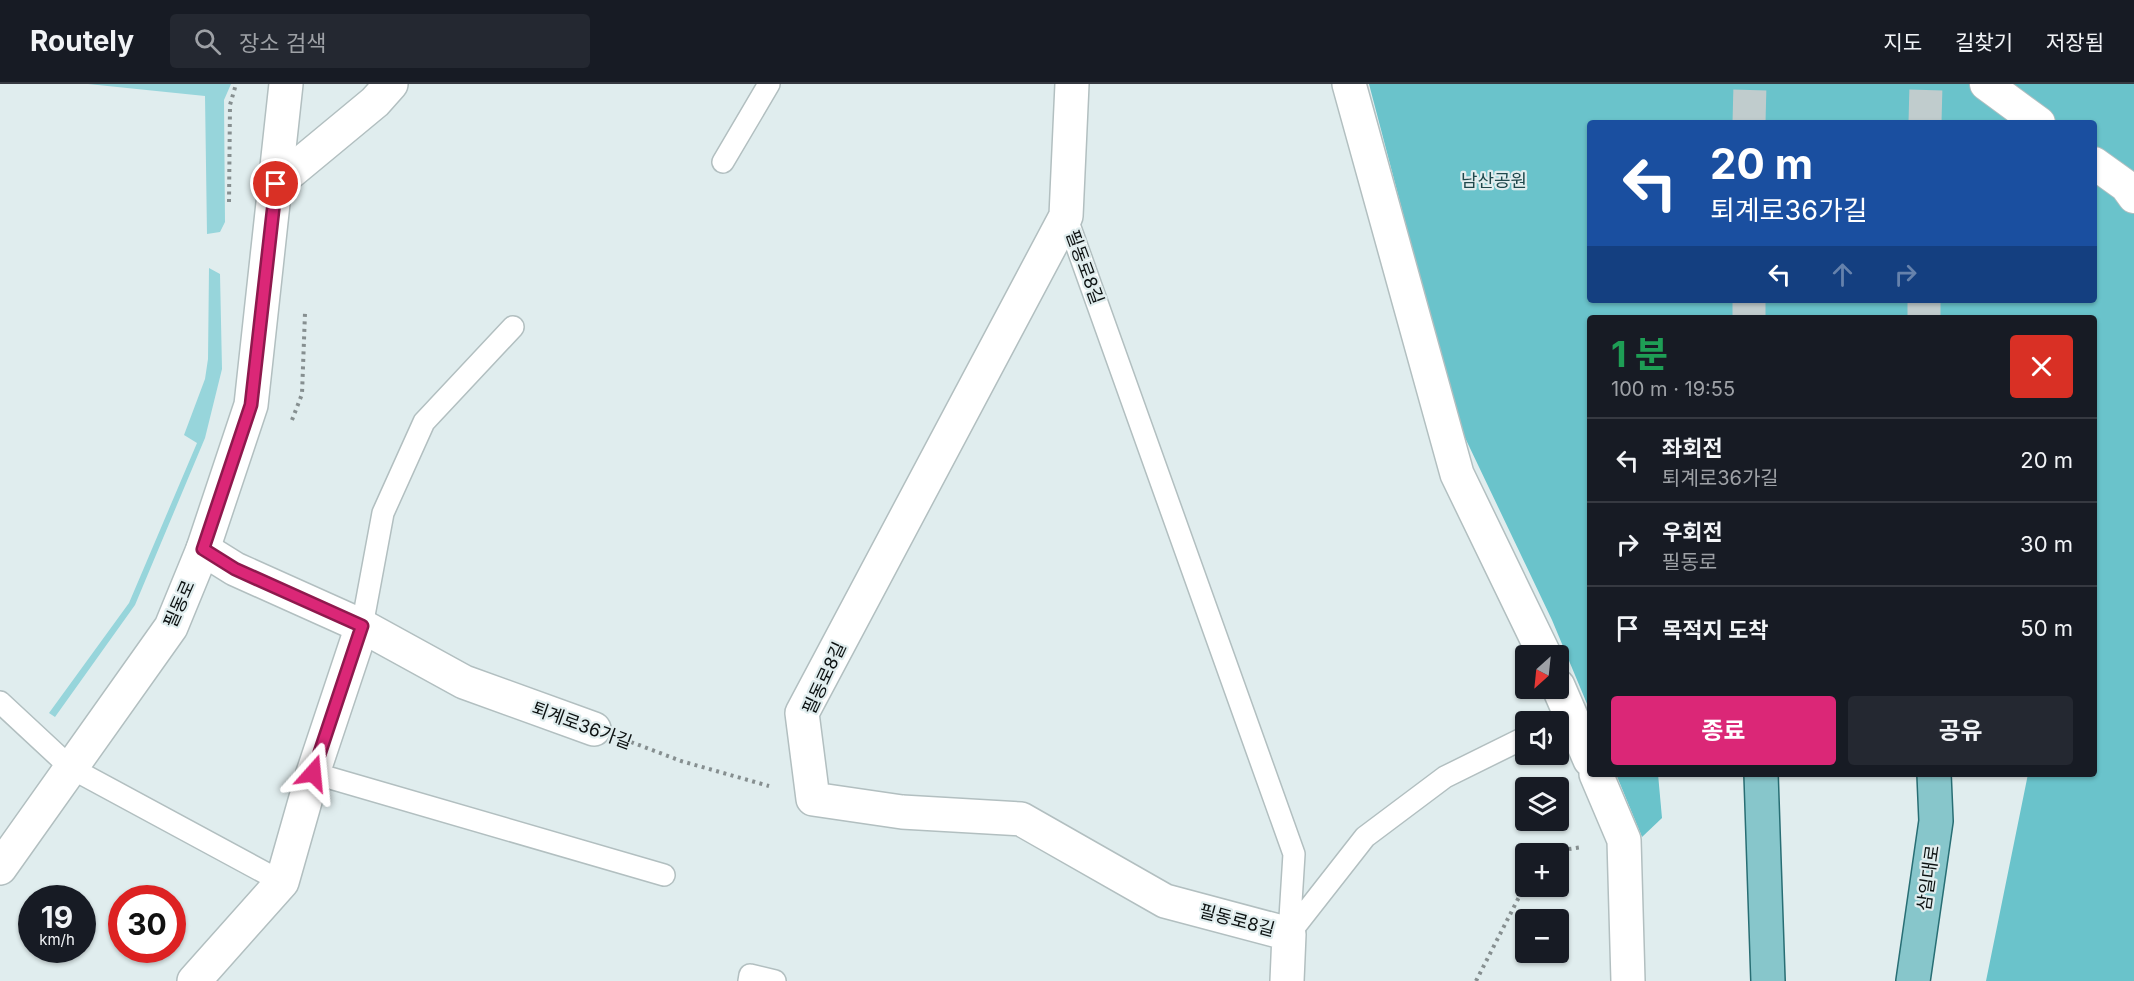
<!DOCTYPE html>
<html lang="ko">
<head>
<meta charset="utf-8">
<style>
  body { margin:0; font-family:Inter,"Noto Sans KR",sans-serif; background:#242831; color:#f1f3f6; height:100vh; display:flex; flex-direction:column; font-size:22px; white-space:nowrap }
  * { box-sizing:border-box; margin:0 }
  p { font-size:20px; color:#9ea1a6 }
  .icon { flex:none; width:33px; height:33px; fill:none; stroke:currentColor; stroke-width:2; stroke-linecap:round; stroke-linejoin:round }
  .map { position:relative; flex:1; overflow:hidden }
  .panel { position:absolute; left:1587px; top:231px; width:510px; height:462px; display:flex; flex-direction:column; background:#171b24; border-radius:6px; box-shadow:0 2px 4px #0004 }
  .panel>* { flex:none }
  .top-card { position:absolute; left:1587px; top:36px; width:510px; height:183px; border-radius:6px; box-shadow:0 2px 4px #0004; background:#1a4fa0; color:#fff; overflow:hidden }
  .needle { width:39px; rotate:207deg }
  .buttons { position:absolute; left:1515px; top:561px; display:grid; gap:12px }
  .buttons a { display:grid; place-items:center; width:54px; height:54px; border-radius:6px; background:#171b24; box-shadow:0 2px 4px #0004; font-size:30px }
  .speed { position:absolute; left:18px; top:801px; display:flex; gap:12px; font-size:30px; font-weight:700; text-align:center }
  .speed>* { display:grid; place-content:center; width:78px; height:78px; border-radius:50%; background:#171b24; box-shadow:0 2px 4px #0004; line-height:1 }
  .speed small { font-size:15px; font-weight:400 }
  .speed .limit { border:9px solid #d22; background:#fff; color:#111 }
  .pin { position:absolute; display:grid; place-items:center; width:51px; height:51px; color:#fff; margin:-26px; border:3px solid #fff; border-radius:50%; box-shadow:0 2px 6px #0007 }
  .me { position:absolute; width:66px; margin:-33px; rotate:18deg; stroke-linejoin:round; filter:drop-shadow(0 0 4px #0008) }
  .turn { display:flex; align-items:center; gap:21px; height:126px; padding:0 24px; font-size:27px }
  .turn .icon { width:78px; height:78px; stroke-width:2.5 }
  .turn b { display:block; font-size:42px; line-height:51px }
  .lanes { display:flex; align-items:center; height:57px; padding:0 24px; background:#0003; justify-content:center; gap:30px; direction:ltr }
  .lanes .off { opacity:.35 }
  .round { display:grid; place-items:center; flex:none; width:63px; height:63px; border-radius:6px; background:#242831 }
  .head { display:flex; align-items:center; justify-content:space-between; height:102px; padding:0 24px }
  h1 { font-size:36px; font-weight:700; line-height:45px; color:#1e9e55 }
  .button { display:flex; gap:12px; margin-top:auto; padding:12px 24px }
  .button a { flex:1; height:69px; border-radius:6px; background:#db2777; color:#fff; font-size:24px; font-weight:700; line-height:69px; text-align:center }
  .button a+a { background:#242831; color:#f1f3f6 }
  ul { padding:0; list-style:none }
  li { display:flex; align-items:center; gap:18px; height:84px; padding:0 24px; border-top:2px solid #363941 }
  li div { flex:1 }
  li b { display:block; font-size:22px }
  li em { font-style:normal }
  header { display:flex; align-items:center; gap:36px; box-sizing:border-box; height:84px; padding:0 30px; background:#171b24; border-bottom:2px solid #363941 }
  header strong { font-size:28px }
  nav { display:flex; gap:33px; margin-inline-start:auto; font-size:21px }
  .search { width:420px; height:54px; background:#242831; display:flex; align-items:center; gap:15px; box-sizing:border-box; padding:0 21px; border-radius:6px; color:#9ea1a6; font-size:22px }
  .map>svg:first-child { display:block }
  .green { fill:#97d5db }
  .forest { fill:#6ac3cb; fill-rule:evenodd }
  .lines { fill:none; stroke-linecap:round; stroke-linejoin:round }
  .primary-tunnel { stroke:#c0cccd; stroke-width:33; stroke-dasharray:33 16; stroke-linecap:butt }
  .service-casing { stroke:#b2bfc0; stroke-width:24 }
  .pedestrian-casing { stroke:#b2bfc0; stroke-width:34 }
  .minor-casing { stroke:#b2bfc0; stroke-width:36 }
  .tertiary-casing { stroke:#b2bfc0; stroke-width:36 }
  .primary-casing { stroke:#286e74; stroke-width:36 }
  .path { stroke:#868f90; stroke-width:4; stroke-dasharray:3 4.5; stroke-linecap:butt }
  .service { stroke:#fff; stroke-width:21 }
  .pedestrian { stroke:#fff; stroke-width:32 }
  .minor { stroke:#fff; stroke-width:33 }
  .tertiary { stroke:#fff; stroke-width:33 }
  .primary { stroke:#87c6cb; stroke-width:33 }
  .route-casing { stroke:#8e194d; stroke-width:15 }
  .route { stroke:#db2777; stroke-width:10 }
  .labels { text-anchor:middle; dominant-baseline:central; stroke-width:4.5; stroke-linejoin:round; paint-order:stroke }
  .park-label { font-size:18px; fill:#1f484c; stroke:#e0edee }
  .street-label { font-size:18px; fill:#0c1111; stroke:#e0edee }
</style>
</head>
<body>
<header>
<strong>Routely</strong>
<div class="search"><svg class="icon" aria-label="search" viewBox="0 0 24 24"><circle cx="10" cy="10" r="6"/><path d="M15 15l6 6"/></svg>장소 검색</div>
<nav><a>지도</a><a>길찾기</a><a>저장됨</a></nav>
</header>
<div class="map">
<svg width="2134" height="897" viewBox="0 0 2134 897">
  <rect width="100%" height="100%" fill="#e0edee"/>
  <g class="green">
    <polygon points="88,0 231,0 224,16 225,138 220,148 207,150 205,12"/>
    <polygon points="209,184 220,190 222,285 205,354 135,521 55,633 49,629 129,519 197,359 184,351 205,295 208,275"/>
  </g>
  <g class="forest">
    <path d="M 1369,0 L 2134,0 L 2134,897 L 1986,897 L 2028,690 L 2094,690 L 2094,234 L 1590,234 L 1590,627 L 1552,536 L 1458,339 ZM 1590,39 L 2094,39 L 2094,216 L 1590,216 Z"/>
    <polygon points="1616,690 1658,690 1662,734 1642,753"/>
  </g>
  <g class="lines">
    <g class="primary-tunnel">
      <polyline points="1749,39 1750,0"/>
      <polyline points="1925,39 1926,0"/>
      <polyline points="1749,234 1749,216"/>
      <polyline points="1924,234 1924,216"/>
    </g>
    <g class="service-casing">
      <g id="service">
        <polyline points="723,78 769,0"/>
        <polyline points="1066,132 1294,770 1289,850 1365,753 1445,693 1526,653"/>
        <polyline points="362,542 383,429 424,338 513,243"/>
        <polyline points="0,618 71,684 282,798"/>
        <polyline points="313,689 664,791"/>
        <polyline points="749,897 750,891 775,897"/>
      </g>
    </g>
    <g class="pedestrian-casing">
      <g id="pedestrian">
        <polyline points="1986,0 2039,39"/>
        <polyline points="2094,79 2126,102 2134,113"/>
      </g>
    </g>
    <g class="minor-casing">
      <g id="minor">
        <polyline points="1072,0 1066,132 802,629 813,715 902,728 1021,735 1165,817 1289,850 1287,897"/>
        <polyline points="1349,0 1457,390 1545,572"/>
        <polyline points="276,100 375,18 391,0"/>
        <polyline points="203,465 235,485 362,542 464,598 594,645"/>
        <polyline points="1558,602 1590,676"/>
        <polyline points="1596,690 1624,756 1628,897"/>
        <polyline points="194,897 282,798 313,689 362,542"/>
      </g>
    </g>
    <g class="tertiary-casing">
      <polyline id="tertiary" points="0,784 171,543 203,465 251,321 286,0"/>
    </g>
    <g class="primary-casing">
      <g id="primary">
        <polyline points="1761,690 1768,897"/>
        <polyline points="1913,897 1936,737 1934,690"/>
      </g>
    </g>
    <g class="path">
      <polyline points="229,118 230,21 236,0"/>
      <polyline points="292,336 302,310 305,229"/>
      <polyline points="631,658 681,677 769,702"/>
      <polyline points="1558,776 1569,765 1583,763"/>
      <polyline points="1476,897 1519,813 1531,802"/>
    </g>
    <use href="#service" class="service"/>
    <use href="#pedestrian" class="pedestrian"/>
    <use href="#minor" class="minor"/>
    <use href="#tertiary" class="tertiary"/>
    <use href="#primary" class="primary"/>
  </g>
  <g class="lines">
    <g class="route-casing">
      <polyline id="route" points="276,100 251,321 203,465 235,485 362,542 313,689"/>
    </g>
    <use href="#route" class="route"/>
  </g>
  <g class="labels">
    <g class="park-label">
      <text x="1494" y="96">남산공원</text>
    </g>
    <g class="street-label">
      <text transform="translate(1085 183) rotate(70)">필동로8길</text>
      <text transform="translate(179 520) rotate(-66)">필동로</text>
      <text transform="translate(824 594) rotate(-65)">필동로8길</text>
      <text transform="translate(582 641) rotate(20)">퇴계로36가길</text>
      <text transform="translate(1928 794) rotate(-82)">삼일대로</text>
      <text transform="translate(1237 836) rotate(15)">필동로8길</text>
    </g>
  </g>
</svg>
<div class="buttons">
<a><svg class="needle" viewBox="-14 -14 28 28"><path d="M0-13l5 13h-10z" fill="#e53935"/><path d="M0 13l5-13h-10z" fill="#9ea1a6"/></svg></a>
<a><svg class="icon" aria-label="sound" viewBox="0 0 24 24"><path d="M4 9h4l5-4v14l-5-4H4zM17 9q2 3 0 6"/></svg></a>
<a><svg class="icon" aria-label="layers" viewBox="0 0 24 24"><path d="M12 4l9 5-9 5-9-5zM3 14l9 5 9-5"/></svg></a>
<a>+</a>
<a>−</a>
</div>
<div class="speed"><div>19<small>km/h</small></div><div class="limit">30</div></div>
<div class="pin" style="left:276px;top:100px;background:#d93025"><svg class="icon" aria-label="arrive" viewBox="0 0 24 24"><path d="M6 21V4h12l-3 4 3 4H6"/></svg></div>
<svg class="me" style="left:313px;top:689px" viewBox="-20 -20 40 40"><path d="M0-17L14 15 0 8-14 15z" fill="#db2777" stroke="#fff" stroke-width="4"/></svg>
<div class="top-card">
<div class="turn"><svg class="icon" aria-label="left" viewBox="0 0 24 24"><path d="M17 20v-9H6M10 6l-5 5 5 5"/></svg><div><b>20 m</b>퇴계로36가길</div></div>
<div class="lanes"><svg class="icon" aria-label="left" viewBox="0 0 24 24"><path d="M17 20v-9H6M10 6l-5 5 5 5"/></svg><svg class="icon off" aria-label="ahead" viewBox="0 0 24 24"><path d="M12 20V5M6 11l6-6 6 6"/></svg><svg class="icon off" aria-label="right" viewBox="0 0 24 24"><path d="M7 20v-9h11M14 6l5 5-5 5"/></svg></div>
</div>
<section class="panel">
<div class="head"><div><h1>1 분</h1><p>100 m · 19:55</p></div><a class="round" style="background:#d93025;color:#fff"><svg class="icon" aria-label="close" viewBox="0 0 24 24"><path d="M6 6l12 12M18 6L6 18"/></svg></a></div>
<ul>
<li><svg class="icon" aria-label="left" viewBox="0 0 24 24"><path d="M17 20v-9H6M10 6l-5 5 5 5"/></svg><div><b>좌회전</b><p>퇴계로36가길</p></div><em>20 m</em></li>
<li><svg class="icon" aria-label="right" viewBox="0 0 24 24"><path d="M7 20v-9h11M14 6l5 5-5 5"/></svg><div><b>우회전</b><p>필동로</p></div><em>30 m</em></li>
<li><svg class="icon" aria-label="arrive" viewBox="0 0 24 24"><path d="M6 21V4h12l-3 4 3 4H6"/></svg><div><b>목적지 도착</b></div><em>50 m</em></li>
</ul>
<div class="button"><a>종료</a><a>공유</a></div>
</section>
</div>
</body>
</html>
